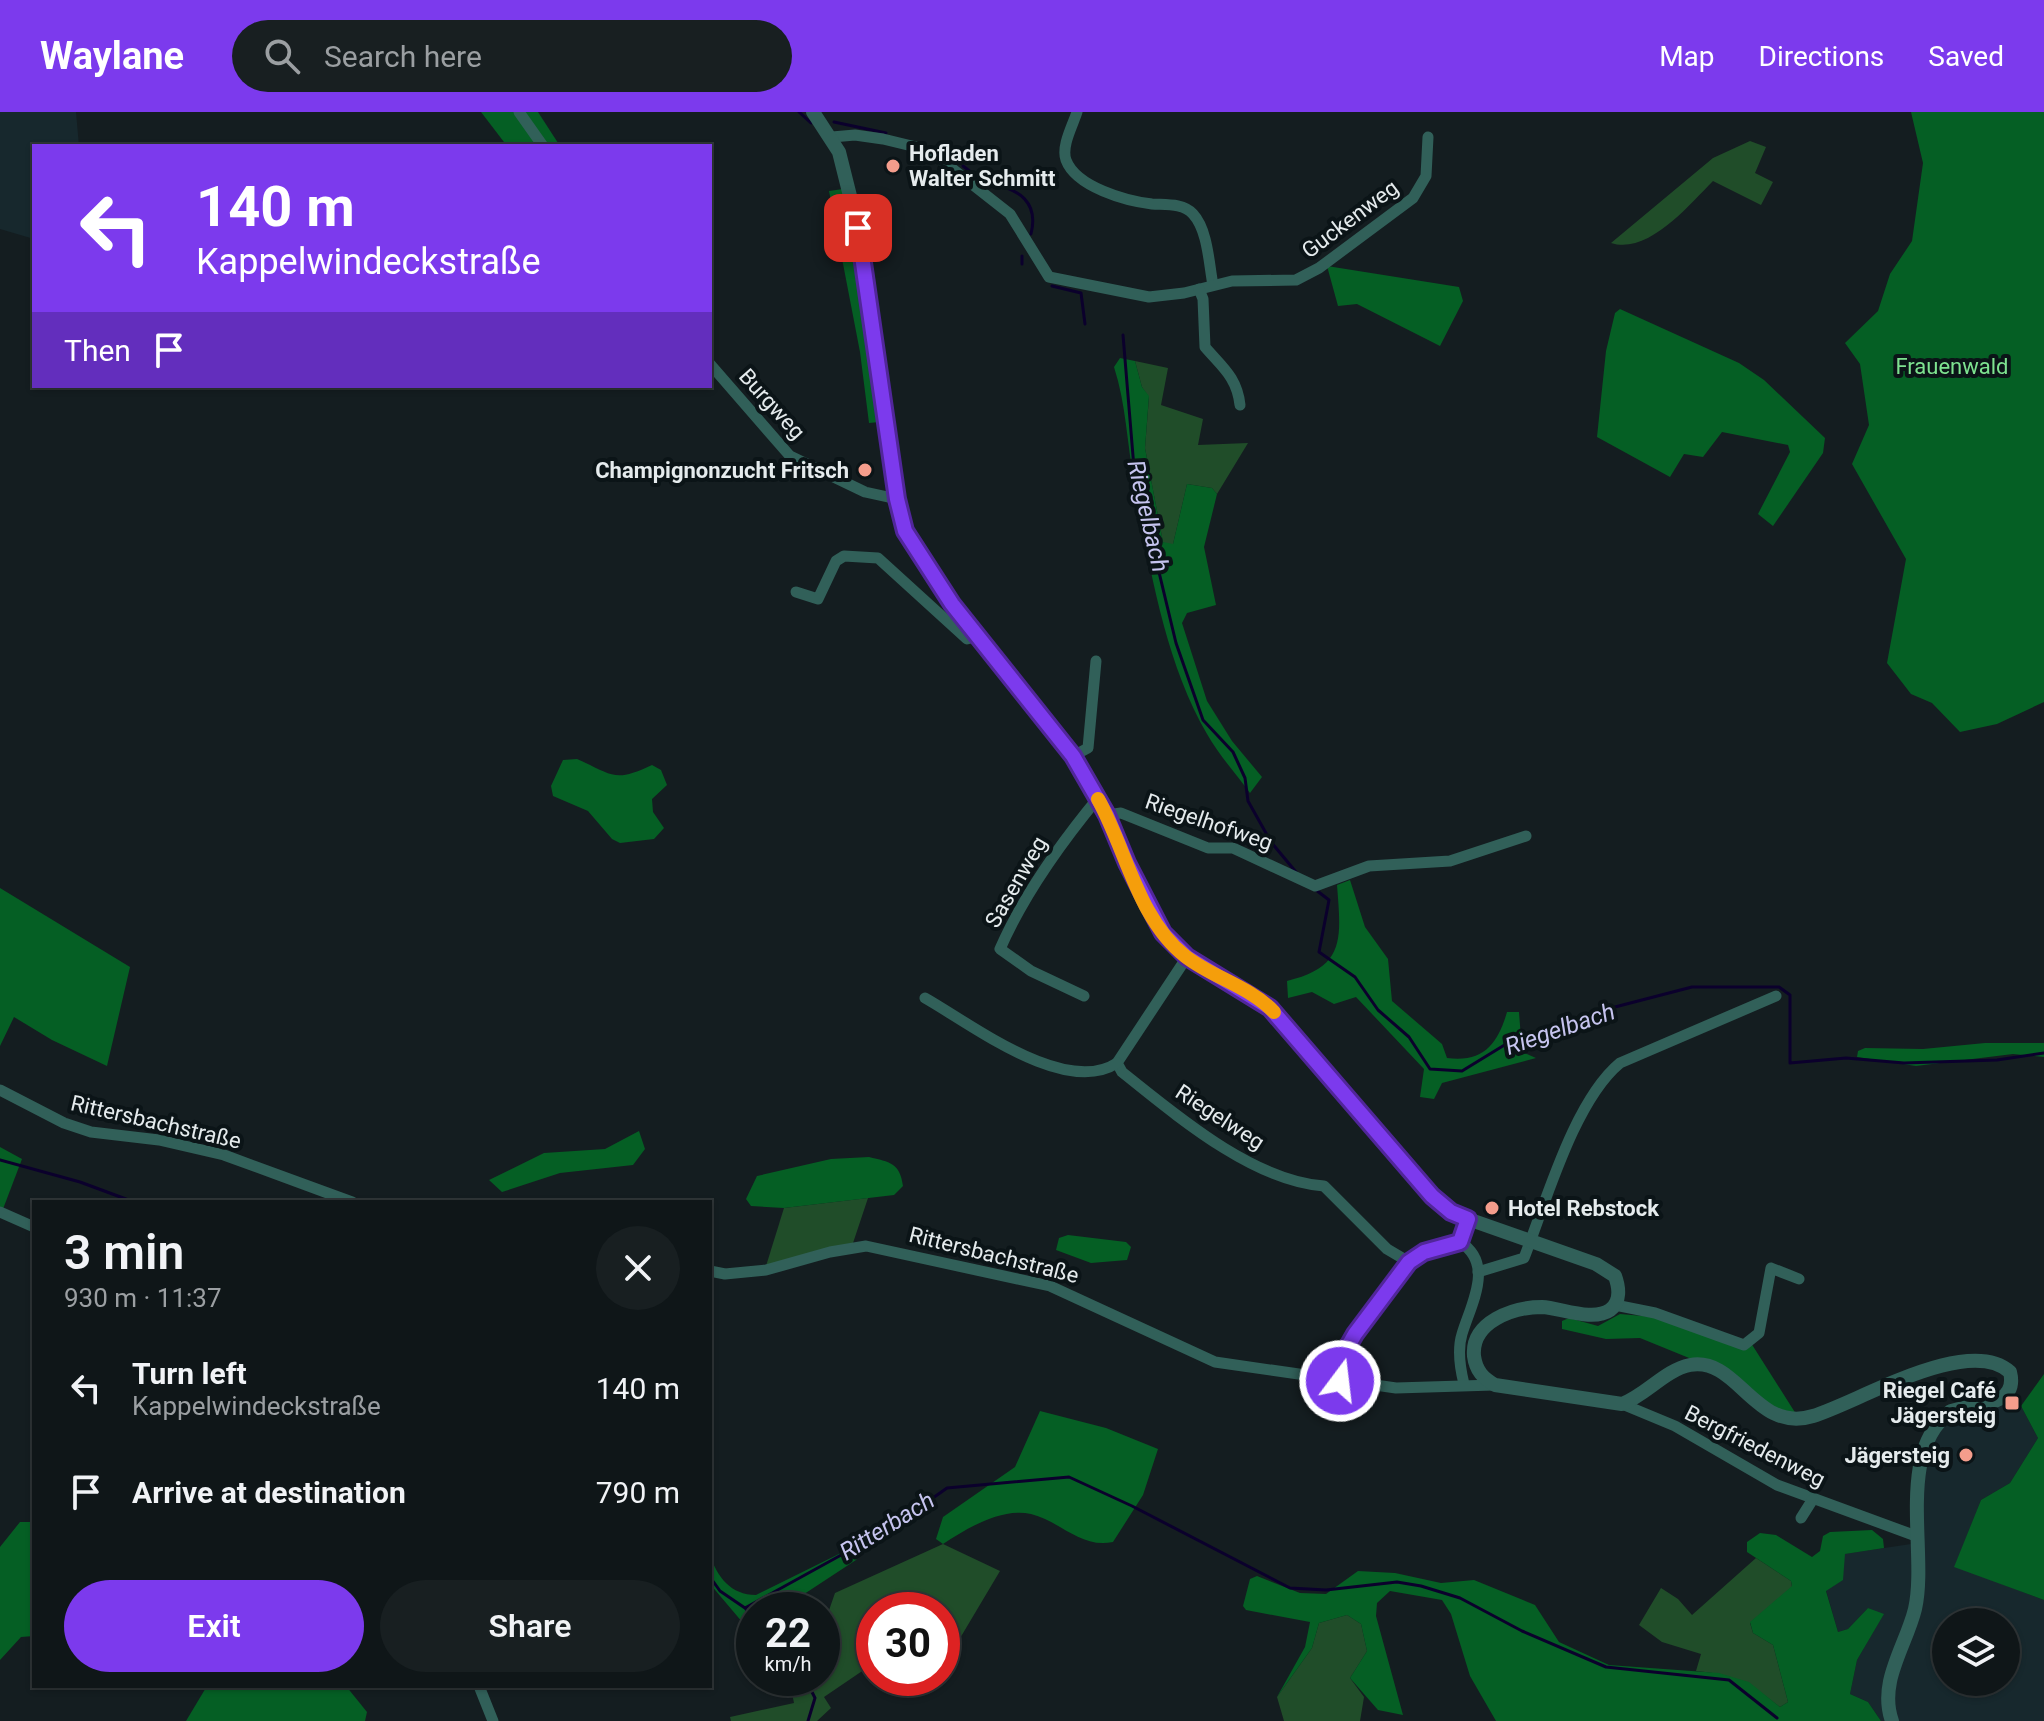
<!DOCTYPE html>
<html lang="en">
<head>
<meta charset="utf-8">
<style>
  body { margin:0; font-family:Roboto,sans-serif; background:#181f21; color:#f1f3f6; height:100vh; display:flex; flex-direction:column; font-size:30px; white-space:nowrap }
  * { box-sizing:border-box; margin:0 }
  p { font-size:26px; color:#9b9fa2 }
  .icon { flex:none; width:44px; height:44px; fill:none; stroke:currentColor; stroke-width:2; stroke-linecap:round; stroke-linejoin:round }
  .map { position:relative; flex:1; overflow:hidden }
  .side { position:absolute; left:32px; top:1088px; width:680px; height:488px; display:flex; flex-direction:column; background:#0f1618; border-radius:0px; box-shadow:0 2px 6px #0004,0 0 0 2px #2f3537 }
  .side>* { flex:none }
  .guide { position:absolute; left:32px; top:32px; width:680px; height:244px; border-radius:0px; box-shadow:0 2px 6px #0004,0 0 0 2px #2f3537; background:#7c3aed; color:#fff; overflow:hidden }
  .buttons { position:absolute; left:1932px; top:1496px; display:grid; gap:16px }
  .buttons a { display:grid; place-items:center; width:88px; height:88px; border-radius:50%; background:#0f1618; box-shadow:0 2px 6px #0004,0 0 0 2px #2f3537; font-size:40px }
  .speed { position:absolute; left:736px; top:1480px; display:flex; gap:16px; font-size:40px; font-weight:700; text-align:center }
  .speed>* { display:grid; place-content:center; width:104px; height:104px; border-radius:50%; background:#0f1618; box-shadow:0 2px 6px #0004,0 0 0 2px #2f3537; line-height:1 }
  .speed small { font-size:20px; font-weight:400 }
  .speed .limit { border:12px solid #d22; background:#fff; color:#111 }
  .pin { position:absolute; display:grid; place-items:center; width:68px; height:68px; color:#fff; margin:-34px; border-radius:16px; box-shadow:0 4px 12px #0006 }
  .me { position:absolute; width:88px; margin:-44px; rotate:15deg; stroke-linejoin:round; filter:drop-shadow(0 0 6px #0008) }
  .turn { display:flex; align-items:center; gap:28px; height:168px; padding:0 32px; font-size:36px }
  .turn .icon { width:104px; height:104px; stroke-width:2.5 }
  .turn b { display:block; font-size:56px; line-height:68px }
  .then { display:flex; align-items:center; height:76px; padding:0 32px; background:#0003; gap:16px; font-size:30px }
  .round { display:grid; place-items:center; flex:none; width:84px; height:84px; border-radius:42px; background:#181f21 }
  .overview { display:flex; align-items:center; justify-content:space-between; height:136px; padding:0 32px }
  h1 { font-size:48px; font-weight:600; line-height:60px }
  .primary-button { display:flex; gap:16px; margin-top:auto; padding:16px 32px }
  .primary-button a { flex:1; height:92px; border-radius:48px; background:#7c3aed; color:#fff; font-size:32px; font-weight:600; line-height:92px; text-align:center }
  .primary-button a+a { background:#181f21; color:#f1f3f6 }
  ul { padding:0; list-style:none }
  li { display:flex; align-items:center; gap:24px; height:104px; padding:0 32px }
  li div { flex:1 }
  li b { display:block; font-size:30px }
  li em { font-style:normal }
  header { display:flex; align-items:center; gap:48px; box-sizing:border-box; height:112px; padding:0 40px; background:#7c3aed; color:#fff }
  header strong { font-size:38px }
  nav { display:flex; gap:44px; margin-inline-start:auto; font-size:28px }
  .search { width:560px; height:72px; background:#181f21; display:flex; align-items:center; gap:20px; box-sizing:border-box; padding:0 28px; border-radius:44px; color:#9b9fa2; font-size:30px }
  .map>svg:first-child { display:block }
  .built { fill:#17282d; fill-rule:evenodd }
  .green { fill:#204d29 }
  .forest { fill:#055f24 }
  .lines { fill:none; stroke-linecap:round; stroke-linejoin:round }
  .stream { stroke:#0b002c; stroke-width:3 }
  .minor { stroke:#316059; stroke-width:11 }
  .tertiary { stroke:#316059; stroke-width:14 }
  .route-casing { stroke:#51269a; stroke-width:20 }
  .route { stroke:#7c3aed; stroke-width:14 }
  .slow { stroke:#f59e0b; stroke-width:14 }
  .poi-dot { fill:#f49d8c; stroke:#0b1417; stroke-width:3 }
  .labels { text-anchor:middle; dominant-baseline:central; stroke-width:8; stroke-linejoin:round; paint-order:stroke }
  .poi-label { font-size:22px; font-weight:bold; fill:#e5ebed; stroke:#0b1417; text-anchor:end }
  .street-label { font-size:22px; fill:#e5ebed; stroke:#0b1417 }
  .park-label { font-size:22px; fill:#7ee390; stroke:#0b1417 }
  .water-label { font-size:24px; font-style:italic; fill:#c6c4ef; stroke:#0b1417 }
</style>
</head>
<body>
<header>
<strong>Waylane</strong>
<div class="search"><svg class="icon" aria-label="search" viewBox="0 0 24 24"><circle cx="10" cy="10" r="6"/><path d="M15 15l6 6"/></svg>Search here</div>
<nav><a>Map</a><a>Directions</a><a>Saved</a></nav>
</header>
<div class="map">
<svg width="2044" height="1609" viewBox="0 0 2044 1609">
  <rect width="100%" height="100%" fill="#141d20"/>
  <g class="built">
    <polygon points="0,0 76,0 79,34 34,34 34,127 0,117"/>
    <path d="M 2002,1285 L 2021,1294 L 2038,1326 L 2010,1371 L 1981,1388 L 1955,1454 L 2044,1488 L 2044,1609 L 1881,1609 L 1868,1590 L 1850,1582 L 1857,1548 L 1883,1503 L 1868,1496 L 1848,1517 L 1838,1520 L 1826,1478 L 1842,1468 L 1844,1442 L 1911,1432 L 1927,1316 L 1940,1299 L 1954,1292 ZM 1946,1510 L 2006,1510 L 2006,1570 L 1946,1570 Z"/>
  </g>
  <g class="green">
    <path d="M 1750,29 L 1766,35 L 1755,61 L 1773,70 L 1761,93 L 1713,69 C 1689,93 1648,143 1611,131 L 1713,46 Z"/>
    <polygon points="1135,249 1168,256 1161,293 1203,307 1198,333 1248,331 1217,382 1212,376 1187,372 1173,432 1168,434 1163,430 1145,336 1149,285 1142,275"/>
    <polygon points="868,1086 853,1131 766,1154 784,1096"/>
    <polygon points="943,1432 1000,1459 950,1543 942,1545 942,1498 874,1498 874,1551 824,1585 831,1596 817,1609 731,1609 730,1605 794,1591 789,1566 822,1566 822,1502 827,1504 835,1481"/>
    <path d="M 1756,1446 L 1791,1469 L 1792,1475 L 1750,1511 L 1753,1521 L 1773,1533 L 1788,1590 L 1780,1595 C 1750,1571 1734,1562 1696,1559 L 1701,1542 L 1662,1530 L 1639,1513 L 1661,1476 L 1678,1487 L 1692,1503 Z"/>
    <polygon points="1347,1503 1361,1512 1367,1539 1350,1566 1364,1585 1360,1609 1284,1609 1277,1585 1312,1536 1319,1511"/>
  </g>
  <g class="forest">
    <polygon points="481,0 538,0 560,34 507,34"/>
    <polygon points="1911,0 2044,0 2044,590 1997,612 1960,620 1932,591 1911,582 1887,551 1906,447 1852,352 1869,313 1860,252 1845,231 1878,199 1890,162 1912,129 1923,51"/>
    <polygon points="843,77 879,310 869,311 860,240 829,79"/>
    <polygon points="1327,154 1459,175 1463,189 1440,234 1357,192 1338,194"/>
    <polygon points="1620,197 1739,251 1764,268 1825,326 1823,341 1773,414 1758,402 1790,340 1788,333 1722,320 1703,345 1684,342 1670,365 1597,325 1606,239 1615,201"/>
    <path d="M 1120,246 L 1135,249 L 1142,275 L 1149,284 L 1145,336 L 1163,430 L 1173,432 L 1187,372 L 1212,376 L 1217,382 L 1204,435 L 1216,493 L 1187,501 L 1182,511 L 1207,589 L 1232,629 L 1262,665 L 1250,681 C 1236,662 1219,643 1207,622 C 1164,548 1149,452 1134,369 C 1127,331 1126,292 1114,255 Z"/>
    <path d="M 577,647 C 613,663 614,671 652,653 L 661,658 L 667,673 L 652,687 L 653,700 L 664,716 L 654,727 L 620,731 L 612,727 L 588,699 L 553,684 L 551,674 L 563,648 Z"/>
    <path d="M 1350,768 L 1365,815 L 1388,847 L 1392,889 L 1442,932 L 1447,946 C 1484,951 1498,931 1507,900 L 1519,900 L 1522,940 L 1536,946 L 1442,971 L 1434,987 L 1420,985 L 1424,957 L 1356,885 L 1334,892 L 1312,880 L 1288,886 L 1287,869 C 1346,855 1341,826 1337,773 Z"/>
    <polygon points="0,776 130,855 107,954 52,928 14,905 0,934"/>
    <polygon points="1985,931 2044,931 2044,945 2013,942 1916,954 1857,945 1858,939 1865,936 1923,937"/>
    <polygon points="639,1019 645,1037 633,1053 560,1061 502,1080 489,1068 544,1041 605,1037"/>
    <polygon points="0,1035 22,1047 3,1097 0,1096"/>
    <path d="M 869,1045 C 890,1050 900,1051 903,1074 L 894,1083 L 784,1096 L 751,1094 L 746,1087 L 757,1064 L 831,1047 Z"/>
    <polygon points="1068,1123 1126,1130 1131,1135 1127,1148 1091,1151 1056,1138 1059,1126"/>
    <polygon points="1620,1202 1654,1205 1751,1231 1796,1302 1777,1297 1694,1248 1640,1226 1606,1227 1562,1217 1562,1209 1569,1206 1598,1214"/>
    <polygon points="2044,1262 2044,1488 1954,1455 1981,1388 2010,1371 2038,1326 2021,1294"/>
    <path d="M 1040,1299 L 1106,1316 L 1158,1337 L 1143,1383 L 1113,1430 C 1081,1437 1060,1409 1031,1402 C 1001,1395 966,1417 943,1432 L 936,1427 L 943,1405 L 1015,1355 Z"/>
    <polygon points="20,1410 30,1410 34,1417 34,1524 21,1525 0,1548 0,1435"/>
    <polygon points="1872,1418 1883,1427 1884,1436 1845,1442 1843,1468 1826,1479 1838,1520 1848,1517 1868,1496 1884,1502 1857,1548 1850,1582 1868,1590 1881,1609 1496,1609 1470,1564 1451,1502 1442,1488 1390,1479 1377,1491 1376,1504 1403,1603 1378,1598 1350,1566 1367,1539 1361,1512 1347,1503 1319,1511 1312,1536 1277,1585 1305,1535 1310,1510 1246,1498 1243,1494 1250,1467 1257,1464 1300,1481 1326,1482 1358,1459 1395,1461 1441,1471 1474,1468 1535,1493 1559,1530 1609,1553 1719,1561 1749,1570 1780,1595 1788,1590 1773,1533 1753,1521 1750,1510 1792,1474 1791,1469 1747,1440 1747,1430 1760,1421 1776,1423 1812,1445 1820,1439 1823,1424 1830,1420"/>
    <path d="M 849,1437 L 860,1442 L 856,1448 L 792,1490 L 788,1498 L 754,1498 L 754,1524 L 710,1472 L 710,1443 C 717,1465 731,1483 756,1483 Z"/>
    <polygon points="207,1574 346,1574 367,1600 365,1609 186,1609"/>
  </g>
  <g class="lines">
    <g class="stream">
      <polyline points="799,0 811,11"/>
      <polyline points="834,10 886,21"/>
      <polyline points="963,54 980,67"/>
      <path d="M 991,72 C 1019,77 1039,90 1031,122"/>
      <polyline points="1022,144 1022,152"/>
      <polyline points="1052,174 1081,181 1085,212"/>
      <polyline points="1123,223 1134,356 1176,531 1203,608 1233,640 1245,666 1248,689 1271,730 1296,760"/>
      <polyline points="1316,778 1329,788 1319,840 1355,865 1378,898 1409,925 1430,957 1462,959 1511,929 1534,925 1588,902 1692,875 1779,875 1790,883 1790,951 1846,946 1904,951 1997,948 2044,941"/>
      <polyline points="0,1048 80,1070 134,1090"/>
      <polyline points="710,1465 720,1479 745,1496 892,1415 947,1376 1069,1365 1132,1394 1290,1476 1326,1478 1397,1470 1421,1474 1460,1486 1522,1519 1606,1555 1729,1568 1777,1606"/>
      <polyline points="746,1497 754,1511"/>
      <polyline points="805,1566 815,1586 808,1609"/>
    </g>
    <g class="minor">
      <polyline points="519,0 543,34"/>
      <path d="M 1077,0 C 1073,13 1061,34 1066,48 C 1076,75 1126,89 1152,92 C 1165,93 1183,91 1193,102 C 1208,118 1209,153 1213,173"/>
      <polyline points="832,25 855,23 883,27 916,35 940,47 1010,102 1049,165 1149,185 1184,181 1232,169 1296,168 1319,156 1413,86 1426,64 1428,25"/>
      <path d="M 1199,177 L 1203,187 L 1205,235 C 1222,255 1237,265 1240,293"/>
      <polyline points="710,252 790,344 865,380 897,387"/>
      <polyline points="796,480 818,487 836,449 844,444 878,446 967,527 976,525"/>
      <polyline points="1073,644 1088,636 1096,549"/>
      <polyline points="1107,703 1121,701 1208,736 1233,736 1315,774 1369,754 1450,749 1526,724"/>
      <path d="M 1187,845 L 1117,951 L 1122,960 C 1177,1004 1253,1069 1324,1074 L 1387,1137 L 1409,1150"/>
      <path d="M 1084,884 L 1031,859 L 1000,837 C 1024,782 1060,732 1098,686"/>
      <path d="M 925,886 C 971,912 1065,985 1117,951"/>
      <polyline points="0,978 64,1011 91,1020 159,1028 224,1043 352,1090"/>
      <polyline points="0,1100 34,1115"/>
      <path d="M 1460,1130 C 1495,1152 1471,1192 1462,1222 C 1457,1238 1460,1256 1464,1272"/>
      <polyline points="710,1159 725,1162 766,1158 830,1140 866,1134 1050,1174 1215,1250 1396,1276 1494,1273"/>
      <path d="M 1478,1160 L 1524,1146 C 1546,1090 1574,989 1620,951 L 1776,884"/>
      <polyline points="1615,1193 1655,1201 1744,1233 1759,1221 1771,1156 1799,1167"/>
      <polyline points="1340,1269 1343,1243 1355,1222 1409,1150 1424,1140 1460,1130 1468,1107"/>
      <polyline points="1622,1292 1675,1314 1777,1373 1916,1424"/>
      <polyline points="1801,1406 1813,1387"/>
      <polyline points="479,1574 493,1609"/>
    </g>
    <path class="tertiary" d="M 813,0 L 839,40 L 858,116 L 897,387 L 905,419 L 952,492 L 1073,644 L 1107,703 L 1127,751 L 1163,821 L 1187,845 L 1270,896 L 1442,1094 L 1468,1107 L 1596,1152 L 1615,1164 C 1619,1175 1621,1190 1610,1198 C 1593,1210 1561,1196 1542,1195 C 1513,1195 1471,1210 1474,1244 C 1476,1259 1483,1266 1495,1273 L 1622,1292 C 1646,1283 1665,1258 1690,1253 C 1738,1244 1755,1322 1813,1304 C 1857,1291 1968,1222 2010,1260 C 2019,1296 1973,1291 1951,1299 C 1895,1340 1928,1440 1915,1497 C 1906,1534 1878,1570 1892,1609"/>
  </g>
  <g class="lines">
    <g class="route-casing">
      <polyline id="route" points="858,116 897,387 905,419 952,492 1073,644 1107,703 1127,751 1163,821 1187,845 1270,896 1432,1084 1451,1100 1468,1107 1460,1130 1424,1140 1409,1150 1355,1222 1343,1243 1340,1269"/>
    </g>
    <use href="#route" class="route"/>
    <path class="slow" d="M 1098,687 C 1126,737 1138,807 1185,844 C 1213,866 1249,874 1274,900"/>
  </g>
  <g class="poi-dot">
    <circle cx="893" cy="54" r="8"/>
    <circle cx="865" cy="358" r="8"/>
    <circle cx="1492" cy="1096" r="8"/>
    <rect x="2004" y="1283" width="16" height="16" rx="4"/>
    <circle cx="1966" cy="1343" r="8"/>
  </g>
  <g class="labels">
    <g class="poi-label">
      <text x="909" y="41" text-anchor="start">Hofladen<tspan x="909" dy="25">Walter Schmitt</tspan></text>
      <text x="849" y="358">Champignonzucht Fritsch</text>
      <text x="1508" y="1096" text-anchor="start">Hotel Rebstock</text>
      <text x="1996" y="1278">Riegel Café<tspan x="1996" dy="25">Jägersteig</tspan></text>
      <text x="1950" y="1343">Jägersteig</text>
    </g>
    <g class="street-label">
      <text transform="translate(1350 107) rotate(-37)">Guckenweg</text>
      <text transform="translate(772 292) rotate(48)">Burgweg</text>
      <text transform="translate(1209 710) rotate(19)">Riegelhofweg</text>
      <text transform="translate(1016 770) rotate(-60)">Sasenweg</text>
      <text transform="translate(1220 1005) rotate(33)">Riegelweg</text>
      <text transform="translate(156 1010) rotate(13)">Rittersbachstraße</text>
      <text transform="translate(994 1143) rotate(14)">Rittersbachstraße</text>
      <text transform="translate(1755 1334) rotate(27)">Bergfriedenweg</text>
    </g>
    <g class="park-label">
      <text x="1952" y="254">Frauenwald</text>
    </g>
    <g class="water-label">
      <text transform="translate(1148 404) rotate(77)">Riegelbach</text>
      <text transform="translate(1560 917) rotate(-19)">Riegelbach</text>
      <text transform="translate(887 1414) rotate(-32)">Ritterbach</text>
    </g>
  </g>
</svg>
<div class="buttons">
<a><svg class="icon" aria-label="layers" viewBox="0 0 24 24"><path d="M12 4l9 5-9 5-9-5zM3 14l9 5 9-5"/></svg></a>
</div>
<div class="speed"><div>22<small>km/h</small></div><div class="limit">30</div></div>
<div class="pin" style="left:858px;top:116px;background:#d93025"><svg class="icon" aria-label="arrive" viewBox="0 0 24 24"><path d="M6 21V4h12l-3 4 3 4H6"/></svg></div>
<svg class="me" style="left:1340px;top:1269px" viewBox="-20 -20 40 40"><circle r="17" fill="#7c3aed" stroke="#fff" stroke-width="3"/><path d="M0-11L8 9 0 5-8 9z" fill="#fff"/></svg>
<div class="guide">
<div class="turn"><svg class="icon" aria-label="left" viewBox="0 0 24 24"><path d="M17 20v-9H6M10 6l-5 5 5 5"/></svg><div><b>140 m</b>Kappelwindeckstraße</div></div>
<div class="then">Then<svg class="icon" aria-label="arrive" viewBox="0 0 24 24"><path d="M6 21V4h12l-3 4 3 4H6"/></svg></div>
</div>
<section class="side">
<div class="overview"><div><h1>3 min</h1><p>930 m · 11:37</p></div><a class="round"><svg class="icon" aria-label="close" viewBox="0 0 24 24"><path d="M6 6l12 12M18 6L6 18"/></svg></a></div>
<ul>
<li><svg class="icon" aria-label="left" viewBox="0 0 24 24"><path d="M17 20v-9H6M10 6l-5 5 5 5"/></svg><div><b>Turn left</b><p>Kappelwindeckstraße</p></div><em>140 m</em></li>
<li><svg class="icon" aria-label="arrive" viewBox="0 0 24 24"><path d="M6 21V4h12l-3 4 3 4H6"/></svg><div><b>Arrive at destination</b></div><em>790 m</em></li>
</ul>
<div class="primary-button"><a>Exit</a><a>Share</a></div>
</section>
</div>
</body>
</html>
